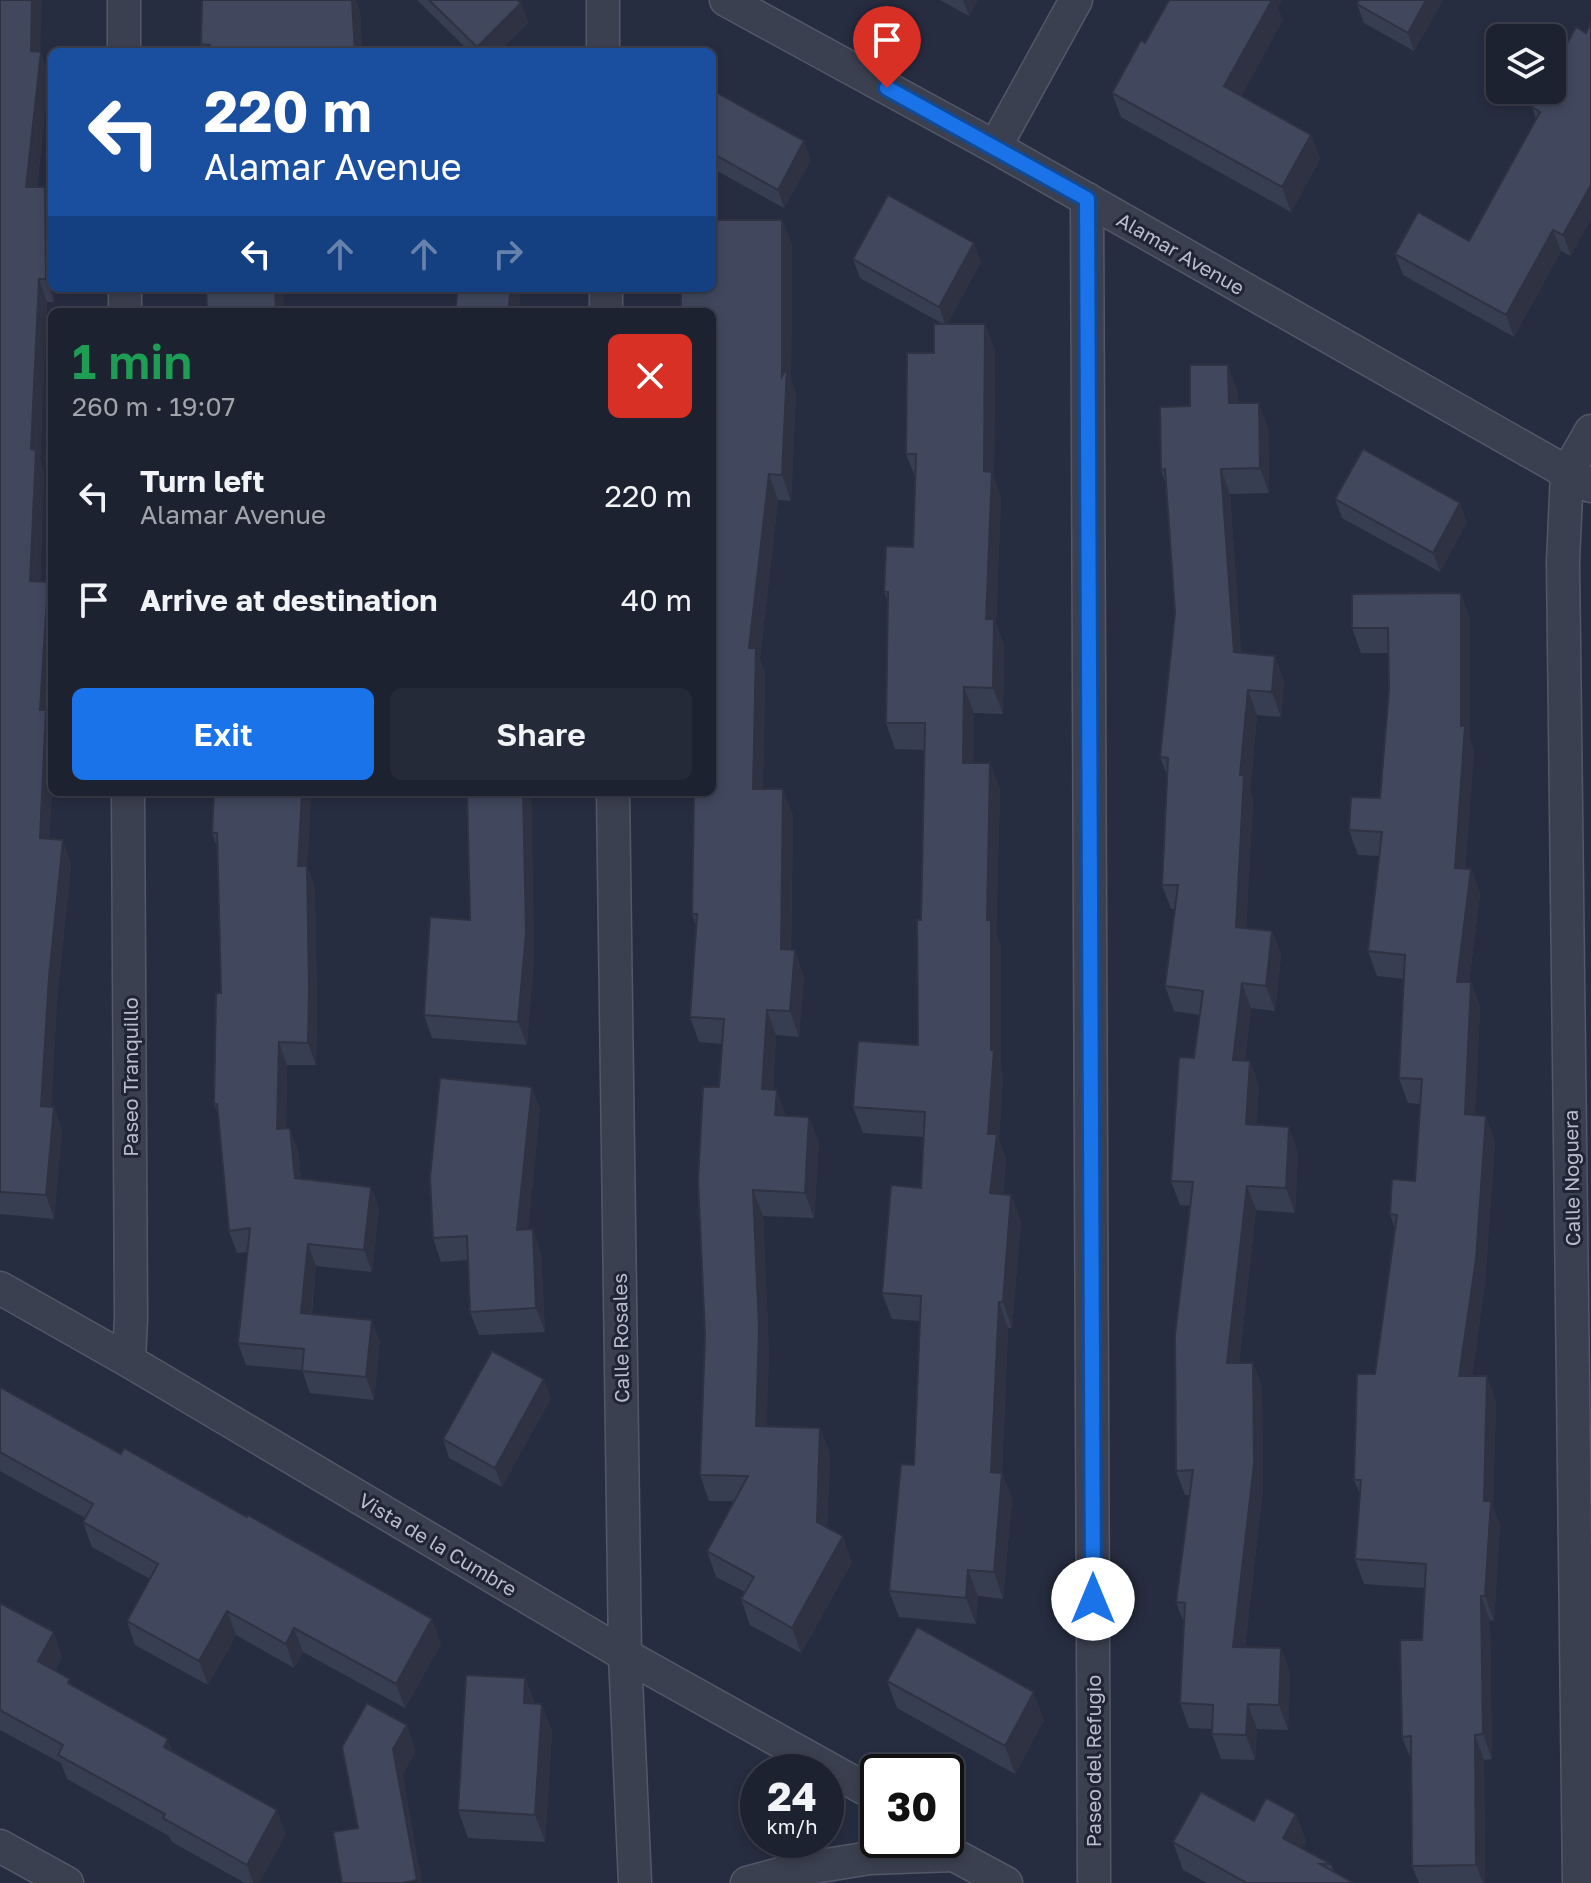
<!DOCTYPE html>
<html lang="en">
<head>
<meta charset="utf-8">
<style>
  body { margin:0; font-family:"Golos Text",sans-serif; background:#252a38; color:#f1f3f6; height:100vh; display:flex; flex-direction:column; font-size:30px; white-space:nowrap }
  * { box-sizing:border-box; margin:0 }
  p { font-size:26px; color:#a0a4ab }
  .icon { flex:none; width:44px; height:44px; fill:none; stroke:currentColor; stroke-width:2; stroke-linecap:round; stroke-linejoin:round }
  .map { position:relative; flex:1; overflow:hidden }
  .details { position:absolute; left:48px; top:308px; width:668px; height:488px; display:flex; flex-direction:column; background:#1d2230; border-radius:12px; box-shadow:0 4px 12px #0003,0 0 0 2px #3b3f4c }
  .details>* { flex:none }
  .banner { position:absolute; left:48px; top:48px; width:668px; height:244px; border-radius:12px; box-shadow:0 4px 12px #0003,0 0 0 2px #3b3f4c; background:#1a4fa0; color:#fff; overflow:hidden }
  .fabs { position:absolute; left:1486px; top:24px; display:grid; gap:16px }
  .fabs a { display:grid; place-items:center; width:80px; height:80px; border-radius:12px; background:#1d2230; box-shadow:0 4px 12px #0003,0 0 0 2px #3b3f4c; font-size:40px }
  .speed { position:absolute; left:740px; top:1754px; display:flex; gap:16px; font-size:40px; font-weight:700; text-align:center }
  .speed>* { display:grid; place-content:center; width:104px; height:104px; border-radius:50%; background:#1d2230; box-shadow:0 4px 12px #0003,0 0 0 2px #3b3f4c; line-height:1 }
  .speed small { font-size:20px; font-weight:400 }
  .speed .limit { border:4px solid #111; border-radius:12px; background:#fff; color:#111 }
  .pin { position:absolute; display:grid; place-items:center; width:68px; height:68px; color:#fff; margin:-82px -34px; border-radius:50% 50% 50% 0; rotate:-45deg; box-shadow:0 0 8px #0007 }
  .pin .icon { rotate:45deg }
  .me { position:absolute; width:88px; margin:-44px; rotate:0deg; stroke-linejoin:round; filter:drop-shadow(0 0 6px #0008) }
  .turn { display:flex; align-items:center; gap:28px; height:168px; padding:0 24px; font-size:36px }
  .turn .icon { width:104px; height:104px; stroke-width:2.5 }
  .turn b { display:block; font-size:56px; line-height:68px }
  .lanes { display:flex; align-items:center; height:76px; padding:0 24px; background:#0003; justify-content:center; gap:40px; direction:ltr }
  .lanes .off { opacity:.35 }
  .round { display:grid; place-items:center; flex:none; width:84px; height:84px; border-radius:12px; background:#252a38 }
  .headline { display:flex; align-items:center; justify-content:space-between; height:136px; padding:0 24px }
  h1 { font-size:48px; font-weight:600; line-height:60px; color:#1e9e55 }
  .action { display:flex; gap:16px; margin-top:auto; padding:16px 24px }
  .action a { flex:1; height:92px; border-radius:12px; background:#1a73e8; color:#fff; font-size:32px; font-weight:600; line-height:92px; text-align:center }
  .action a+a { background:#252a38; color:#f1f3f6 }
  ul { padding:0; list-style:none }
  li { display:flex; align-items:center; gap:24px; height:104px; padding:0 24px }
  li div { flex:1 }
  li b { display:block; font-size:30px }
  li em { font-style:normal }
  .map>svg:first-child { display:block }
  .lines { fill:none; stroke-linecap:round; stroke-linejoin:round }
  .street-casing { stroke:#535868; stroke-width:35 }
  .street { stroke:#3b4050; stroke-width:32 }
  .wall { fill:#383e51 }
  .shaded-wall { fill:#2e3242 }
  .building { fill:#41485e; stroke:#2e3242; stroke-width:2 }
  .route-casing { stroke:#114b97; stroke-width:20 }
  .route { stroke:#1a73e8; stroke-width:14 }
  .labels { text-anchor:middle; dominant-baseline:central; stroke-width:6; stroke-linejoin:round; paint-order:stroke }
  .street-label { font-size:20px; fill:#b8bccb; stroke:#202536 }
</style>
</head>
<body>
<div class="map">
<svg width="1591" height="1883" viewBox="0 0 1591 1883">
  <rect width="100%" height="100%" fill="#272d40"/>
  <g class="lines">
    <g class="street-casing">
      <g id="street">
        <polyline points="124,0 124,52"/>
        <polyline points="603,0 603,52"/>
        <polyline points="726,0 995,147 1591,486"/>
        <polyline points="995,147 1076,0"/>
        <polyline points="1087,199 1094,1883"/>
        <polyline points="125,288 125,312"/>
        <polyline points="606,288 606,312"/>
        <polyline points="128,792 131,1318 129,1361"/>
        <polyline points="613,792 625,1655 635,1883"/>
        <polyline points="0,1288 129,1361 625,1655 869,1791 878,1797"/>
        <polyline points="937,1842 954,1855 1006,1883"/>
        <polyline points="0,1846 67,1883"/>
        <polyline points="747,1883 795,1870 870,1858 954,1855"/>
        <polyline points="1579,1883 1563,561 1567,473 1591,431"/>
      </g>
    </g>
    <use href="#street" class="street"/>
  </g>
  <g class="wall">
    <polygon points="0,0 40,52 49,75 37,187 52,288 54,288 54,302 47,302 40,460 44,473 40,582 50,719 52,725 52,790 49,839 71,864 57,1000 51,1107 54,1107 62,1130 54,1219 0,1214"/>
    <polygon points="417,0 517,0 521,3 528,22 498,52 470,52"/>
    <polygon points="940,0 978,0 969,16"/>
    <polygon points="1359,0 1443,0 1414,51 1364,23 1357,4"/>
    <polygon points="1278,8 1283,20 1241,96 1311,135 1320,159 1291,212 1121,117 1112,93"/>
    <polygon points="360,11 362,52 203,52 201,44"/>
    <polygon points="1586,33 1571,256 1561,251 1514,337 1403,275 1395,254 1469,241 1536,119 1532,107"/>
    <polygon points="712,90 811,160 784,208 712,168"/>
    <polygon points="782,220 792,245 791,379 796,393 791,501 778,500 760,659 765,674 763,789 793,815 791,950 804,976 799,1037 776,1035 773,1090 786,1115 819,1142 814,1218 763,1216 769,1353 766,1426 820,1428 830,1453 827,1528 852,1562 801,1653 750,1625 741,1599 745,1592 716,1577 707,1551 735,1501 709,1501 700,1475 722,1044 699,1042 690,1017 696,926 692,914"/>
    <polygon points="853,259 981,262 947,324 985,324 995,351 994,477 1001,498 996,624 1004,645 1003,714 974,713 973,763 990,763 1000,790 996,934 1001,946 1001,1070 1003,1076 999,1140 1006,1160 1003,1194 1011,1195 1021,1221 1012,1328 1008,1328 1002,1473 1012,1499 1003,1599 978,1596 976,1624 899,1617 889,1591 914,1465 920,1321 892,1319 882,1293 921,1188 924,1137 863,1133 853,1107 918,1045 925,750 895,749 886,723 888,601 884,592 913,547 916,479 906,454 943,324 860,278"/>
    <polygon points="1237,389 1238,403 1268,428 1269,493 1230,494 1241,653 1275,656 1284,681 1281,717 1257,715 1250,792 1253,800 1246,928 1272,931 1281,955 1275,1011 1251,1008 1245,1061 1250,1061 1259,1086 1256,1125 1298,1152 1295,1213 1256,1210 1239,1363 1253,1363 1262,1387 1263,1489 1245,1647 1281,1648 1290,1673 1288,1730 1257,1729 1255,1760 1221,1759 1212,1734 1212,1729 1189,1728 1180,1703 1184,1623 1176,1602 1190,1495 1185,1495 1176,1471 1190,1206 1180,1205 1171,1181 1194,1058 1200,1015 1174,1011 1165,986 1175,909 1171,909 1162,885 1167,775 1160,757 1175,613 1165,482 1161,470 1190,406"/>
    <polygon points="1335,499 1467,522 1440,572 1342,518"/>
    <polygon points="1470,618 1470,740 1474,751 1465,869 1471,869 1480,894 1469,982 1471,982 1480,1007 1475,1115 1495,1141 1485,1284 1472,1376 1496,1401 1493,1507 1500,1526 1494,1621 1490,1620 1492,1759 1484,1760 1485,1883 1419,1883 1412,1866 1412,1762 1402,1737 1422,1640 1424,1588 1364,1584 1355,1559 1360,1494 1354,1480 1375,1374 1395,1229 1390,1214 1415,1181 1420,1104 1408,1103 1399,1078 1404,979 1377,976 1368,951 1379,856 1358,855 1349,830 1380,798 1389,689 1389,653 1361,653 1352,628"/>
    <polygon points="214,792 309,792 311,796 307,866 315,888 317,1010 316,1065 287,1065 286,1129 298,1150 301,1178 371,1187 379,1209 372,1272 316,1266 312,1314 380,1342 374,1400 310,1393 302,1370 246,1365 238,1343 248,1252 237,1253 229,1231 218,1114 214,1104 221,993 218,850 212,833"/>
    <polygon points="467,792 531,792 534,956 527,1045 432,1038 424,1015 470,920"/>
    <polygon points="532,1087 540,1110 528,1229 541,1252 545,1332 479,1335 470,1312 468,1260 441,1262 433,1238"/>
    <polygon points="0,1387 441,1644 405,1708 303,1652 294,1668 236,1635 208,1685 135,1645 127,1621 150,1579 92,1547 83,1522 85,1518 0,1471"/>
    <polygon points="551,1398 502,1487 449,1458 443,1439"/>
    <polygon points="0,1603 62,1657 55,1670 72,1685 173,1752 286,1834 259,1883 245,1883 172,1842 169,1836 67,1779 61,1763 0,1730"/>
    <polygon points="525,1678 535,1704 542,1704 552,1732 545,1842 468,1838 458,1810"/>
    <polygon points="887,1681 1044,1720 1015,1774 897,1708"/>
    <polygon points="1296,1814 1306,1842 1302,1849 1331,1864 1334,1872 1354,1883 1207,1883 1183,1870 1173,1842 1254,1821"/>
  </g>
  <g class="shaded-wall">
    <polygon points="32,0 42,0 40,60 41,52 49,75 34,211 26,187"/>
    <polygon points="352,0 356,0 360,11 362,52 355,52"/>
    <polygon points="963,0 978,0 969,16"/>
    <polygon points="1268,0 1282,0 1278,8 1283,20 1233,111 1224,86"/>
    <polygon points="1426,0 1443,0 1414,51 1408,33"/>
    <polygon points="521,3 528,22 498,52 479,52 477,47"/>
    <polygon points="1311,135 1320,159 1291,212 1282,187"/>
    <polygon points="804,141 811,160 784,208 778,190"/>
    <polygon points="1591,185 1591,220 1571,256 1563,235"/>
    <polygon points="45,187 52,206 52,288 54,288 54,302 46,279"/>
    <polygon points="782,220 792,245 791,379 796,393 791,501 782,475"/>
    <polygon points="1553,230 1561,251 1514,337 1506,315"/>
    <polygon points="974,243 981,262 946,326 939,307"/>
    <polygon points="39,279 47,302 40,460 44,473 39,605 30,581 31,449"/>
    <polygon points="275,288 283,288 284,312 276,312"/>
    <polygon points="511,288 521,288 519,312 508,312"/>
    <polygon points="985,324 995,351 994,477 1001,498 996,624 1004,645 1003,714 993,688 986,619 984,471"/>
    <polygon points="1228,365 1237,389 1238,428 1229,403"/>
    <polygon points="1259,403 1268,428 1269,493 1260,468"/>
    <polygon points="1221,469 1230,494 1243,677 1234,652"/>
    <polygon points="769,474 778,500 760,659 765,674 763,815 753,789 749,648"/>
    <polygon points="1460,503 1467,522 1440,572 1433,553"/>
    <polygon points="48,582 52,593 52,684 50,719 52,725 52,790 48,861 40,838 40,710"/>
    <polygon points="1461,593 1470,618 1470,740 1474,751 1464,892 1455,868 1461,726"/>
    <polygon points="1275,656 1284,681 1281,717 1272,692"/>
    <polygon points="964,687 974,713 973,789 963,763"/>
    <polygon points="1248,690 1257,715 1250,792 1253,800 1245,951 1236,927 1240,775"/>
    <polygon points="990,763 1000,790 996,934 1001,946 1001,1070 1003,1076 999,1140 1006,1160 1000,1219 990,1193 988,1134 991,1050 987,920"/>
    <polygon points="783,789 793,815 790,975 781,949"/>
    <polygon points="302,792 309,792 311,796 306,888 298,866"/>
    <polygon points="523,792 531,792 534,956 527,1045 518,1022"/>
    <polygon points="63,840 71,864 57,1000 50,1129 41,1106 49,977"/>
    <polygon points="307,866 315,888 317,1010 316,1065 308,1043"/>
    <polygon points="1471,869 1480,894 1466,1006 1457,982"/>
    <polygon points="1272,931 1281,955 1275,1011 1266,986"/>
    <polygon points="795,950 804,976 799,1037 790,1011"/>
    <polygon points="1471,982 1480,1007 1474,1139 1465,1114"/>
    <polygon points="1242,983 1251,1008 1242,1085 1233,1060"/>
    <polygon points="767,1010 776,1035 771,1115 762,1089"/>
    <polygon points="279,1042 287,1065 285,1152 277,1129"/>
    <polygon points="1250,1061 1259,1086 1255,1149 1246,1124"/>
    <polygon points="532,1087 540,1110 526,1253 517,1230"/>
    <polygon points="777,1090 786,1116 775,1115"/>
    <polygon points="54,1107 62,1130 54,1219 46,1195"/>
    <polygon points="1486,1116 1495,1141 1485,1284 1469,1400 1459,1376"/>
    <polygon points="809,1117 819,1142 814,1218 805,1193"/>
    <polygon points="1289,1127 1298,1152 1295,1213 1286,1188"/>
    <polygon points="290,1128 298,1150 303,1200 295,1178"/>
    <polygon points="1247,1186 1256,1210 1236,1388 1227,1363"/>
    <polygon points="371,1187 379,1209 372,1272 364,1250"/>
    <polygon points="753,1190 763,1216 769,1353 766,1452 756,1426"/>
    <polygon points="1011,1195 1021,1221 1012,1328 1003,1302"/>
    <polygon points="533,1229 541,1252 545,1332 536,1308"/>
    <polygon points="308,1244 316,1266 309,1335 301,1313"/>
    <polygon points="999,1302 1008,1328 1001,1488 1002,1473 1012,1499 1003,1599 994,1572 991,1472"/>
    <polygon points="372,1320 380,1342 374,1400 366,1377"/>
    <polygon points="1253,1363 1262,1387 1263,1489 1242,1671 1233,1647"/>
    <polygon points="1487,1376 1496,1401 1493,1507 1500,1526 1494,1621 1485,1596 1484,1501"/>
    <polygon points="544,1379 551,1398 502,1487 495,1468"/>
    <polygon points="820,1428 830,1453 826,1548 817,1522"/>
    <polygon points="843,1536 852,1562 801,1653 792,1628"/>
    <polygon points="968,1570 978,1596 976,1624 966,1598"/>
    <polygon points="1481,1596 1490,1620 1492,1759 1483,1734"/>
    <polygon points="227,1611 236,1635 208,1685 199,1661"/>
    <polygon points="432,1619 441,1644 405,1708 396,1684"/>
    <polygon points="294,1628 303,1652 294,1668 286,1644"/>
    <polygon points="54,1632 62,1657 46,1685 38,1661"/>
    <polygon points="1281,1648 1290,1673 1288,1730 1279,1705"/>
    <polygon points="525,1678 535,1706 524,1703"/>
    <polygon points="1034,1692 1044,1720 1015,1774 1005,1746"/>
    <polygon points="542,1704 552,1732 545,1842 535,1815"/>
    <polygon points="1248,1704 1257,1729 1255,1760 1246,1735"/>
    <polygon points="407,1725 416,1751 403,1775 422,1883 418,1883 417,1880 393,1749"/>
    <polygon points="1475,1735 1484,1760 1485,1883 1483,1883 1476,1865"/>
    <polygon points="168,1739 177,1763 164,1747"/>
    <polygon points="277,1810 286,1834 259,1883 253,1883 247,1865"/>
    <polygon points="1296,1814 1306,1842 1293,1866 1283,1838"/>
  </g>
  <g class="building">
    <polygon points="0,0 32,0 31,51 41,52 26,187 45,187 46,279 39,279 31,449 36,450 30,581 48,582 40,710 46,710 40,838 63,840 49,977 41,1106 54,1107 46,1195 0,1192"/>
    <polygon points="202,0 352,0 355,52 210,52 210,45 201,44"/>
    <polygon points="429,0 517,0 521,3 477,47"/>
    <polygon points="1169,0 1272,0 1224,86 1311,135 1282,187 1112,93 1141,40 1145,43"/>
    <polygon points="1359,0 1426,0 1408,33 1357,4"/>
    <polygon points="1591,23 1591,185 1563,235 1553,230 1506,315 1395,254 1418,212 1469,241 1540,112 1532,107 1541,90 1552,90 1552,71 1576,27 1586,33"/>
    <polygon points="712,90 804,141 778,190 712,153"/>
    <polygon points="888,195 974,243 939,307 853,259"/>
    <polygon points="712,220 782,220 782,376 787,367 782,475 769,474 749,648 756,648 753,789 783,789 781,949 795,950 790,1011 767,1010 762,1089 777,1090 775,1115 809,1117 805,1193 753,1190 759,1328 756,1426 820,1428 817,1522 843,1536 792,1628 741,1599 754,1577 707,1551 748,1476 700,1475 705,1335 698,1181 703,1087 719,1087 724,1019 690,1017 697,914 692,914 694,792 712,792 712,312 681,312 681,288 712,288"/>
    <polygon points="206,288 275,288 276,312 215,312 215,310 207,310"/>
    <polygon points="458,288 511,288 508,312 455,312"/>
    <polygon points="934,324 985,324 984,471 992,472 986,619 994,619 993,688 964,687 963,763 990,763 987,920 991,920 991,1050 994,1050 988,1134 997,1134 990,1193 1011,1195 1003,1302 999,1302 991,1472 1002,1473 994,1572 968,1570 966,1598 889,1591 901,1464 914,1465 921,1296 882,1293 891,1185 921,1188 925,1112 853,1107 858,1041 918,1045 917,920 921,920 925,723 886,723 888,592 884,592 886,546 913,547 916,454 906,454 907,353 934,353"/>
    <polygon points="1190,365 1228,365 1229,403 1259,403 1260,468 1221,469 1234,652 1275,656 1272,692 1248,690 1240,775 1244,775 1236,927 1272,931 1266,986 1242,983 1233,1060 1250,1061 1246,1124 1289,1127 1286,1188 1247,1186 1227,1363 1253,1363 1254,1464 1233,1647 1281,1648 1279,1705 1248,1704 1246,1735 1212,1734 1213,1705 1180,1703 1185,1603 1176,1602 1193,1470 1176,1471 1175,1335 1193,1182 1171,1181 1179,1057 1194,1058 1203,991 1165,986 1178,885 1162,885 1168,758 1160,757 1175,613 1165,469 1161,470 1160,407 1190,406"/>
    <polygon points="1363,449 1460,503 1433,553 1335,499"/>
    <polygon points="1461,593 1461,726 1465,726 1455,868 1471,869 1457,982 1471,982 1465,1114 1486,1116 1476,1259 1459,1376 1487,1376 1484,1501 1491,1501 1485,1596 1481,1596 1483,1734 1475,1735 1476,1865 1412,1866 1411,1736 1402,1737 1400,1640 1422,1640 1426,1564 1355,1559 1361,1480 1354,1480 1357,1374 1375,1374 1397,1215 1390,1214 1392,1179 1415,1181 1422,1079 1399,1078 1405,955 1368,951 1382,832 1349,830 1351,797 1380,798 1389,689 1388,628 1352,628 1352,594"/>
    <polygon points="214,792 302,792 298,866 307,866 309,988 308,1043 279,1042 277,1129 290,1128 295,1178 371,1187 364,1250 308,1244 301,1313 372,1320 366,1377 302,1371 304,1349 238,1343 250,1228 229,1231 217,1104 214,1104 216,993 221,993 217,833 212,833"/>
    <polygon points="467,792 523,792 526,933 518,1022 424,1015 430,917 470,920"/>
    <polygon points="440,1078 532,1087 517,1230 533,1229 536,1308 470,1312 467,1236 433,1238 430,1178"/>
    <polygon points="492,1351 544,1379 495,1468 443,1439"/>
    <polygon points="0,1387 121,1454 124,1448 247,1517 248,1515 432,1619 396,1684 294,1628 286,1644 227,1611 199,1661 127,1621 158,1564 83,1522 93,1504 0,1452"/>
    <polygon points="0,1603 54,1632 38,1661 70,1679 68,1683 168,1739 164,1747 277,1810 247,1865 163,1818 165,1814 58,1755 63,1745 0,1710"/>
    <polygon points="917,1627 1034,1692 1005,1746 887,1681"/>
    <polygon points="466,1675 525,1678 524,1703 542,1704 535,1815 458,1810"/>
    <polygon points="367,1703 407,1725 393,1749 417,1880 403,1883 342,1883 333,1832 358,1828 342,1747"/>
    <polygon points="1201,1792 1254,1821 1266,1798 1296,1814 1283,1838 1331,1864 1320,1864 1354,1883 1247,1883 1173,1842"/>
  </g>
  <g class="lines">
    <g class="route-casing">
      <polyline id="route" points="887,88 1087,199 1093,1599"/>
    </g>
    <use href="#route" class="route"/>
  </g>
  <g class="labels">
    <g class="street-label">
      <text transform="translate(1181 253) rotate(30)">Alamar Avenue</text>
      <text transform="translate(130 1077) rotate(-90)">Paseo Tranquillo</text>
      <text transform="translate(1571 1178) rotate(-91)">Calle Noguera</text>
      <text transform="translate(620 1338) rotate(-91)">Calle Rosales</text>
      <text transform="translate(438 1544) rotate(31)">Vista de la Cumbre</text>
      <text transform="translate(1093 1761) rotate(-90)">Paseo del Refugio</text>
    </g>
  </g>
</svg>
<div class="fabs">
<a><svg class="icon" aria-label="layers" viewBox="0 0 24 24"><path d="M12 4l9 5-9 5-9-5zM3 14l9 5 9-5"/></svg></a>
</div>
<div class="speed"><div>24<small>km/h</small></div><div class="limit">30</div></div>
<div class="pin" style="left:887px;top:88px;background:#d93025"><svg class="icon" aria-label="arrive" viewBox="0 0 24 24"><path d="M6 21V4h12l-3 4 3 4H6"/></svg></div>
<svg class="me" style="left:1093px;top:1599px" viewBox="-20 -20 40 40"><circle r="19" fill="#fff"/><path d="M0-13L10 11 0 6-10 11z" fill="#1a73e8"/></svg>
<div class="banner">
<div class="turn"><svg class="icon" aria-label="left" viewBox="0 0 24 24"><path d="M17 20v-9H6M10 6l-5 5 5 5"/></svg><div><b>220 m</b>Alamar Avenue</div></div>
<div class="lanes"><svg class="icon" aria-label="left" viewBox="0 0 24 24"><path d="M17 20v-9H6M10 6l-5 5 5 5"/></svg><svg class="icon off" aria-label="ahead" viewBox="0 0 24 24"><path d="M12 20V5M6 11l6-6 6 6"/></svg><svg class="icon off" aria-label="ahead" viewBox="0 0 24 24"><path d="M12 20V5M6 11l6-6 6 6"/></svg><svg class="icon off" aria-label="right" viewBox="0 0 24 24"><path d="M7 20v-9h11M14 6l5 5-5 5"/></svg></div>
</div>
<section class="details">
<div class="headline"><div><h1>1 min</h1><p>260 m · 19:07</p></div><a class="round" style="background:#d93025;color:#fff"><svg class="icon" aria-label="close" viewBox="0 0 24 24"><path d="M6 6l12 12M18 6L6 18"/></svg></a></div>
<ul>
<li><svg class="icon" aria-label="left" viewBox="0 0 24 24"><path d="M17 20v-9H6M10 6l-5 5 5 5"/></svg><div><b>Turn left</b><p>Alamar Avenue</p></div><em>220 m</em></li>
<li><svg class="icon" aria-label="arrive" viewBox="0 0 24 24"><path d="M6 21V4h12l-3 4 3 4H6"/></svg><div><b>Arrive at destination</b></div><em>40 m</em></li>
</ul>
<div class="action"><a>Exit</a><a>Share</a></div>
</section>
</div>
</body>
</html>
